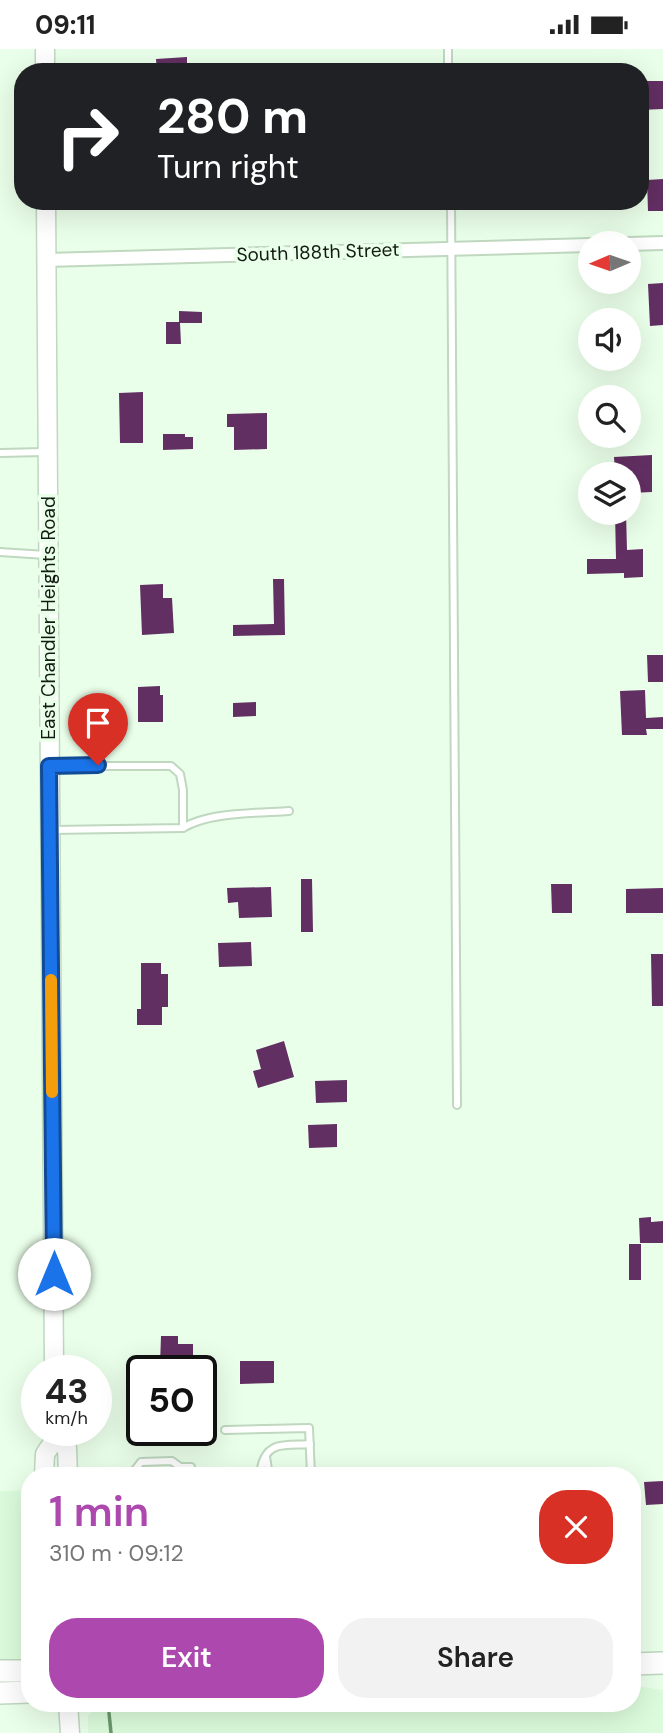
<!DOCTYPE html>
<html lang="en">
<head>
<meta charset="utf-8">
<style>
  body { margin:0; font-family:"DM Sans",sans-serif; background:#f2f2f2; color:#222; height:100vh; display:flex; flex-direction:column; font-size:26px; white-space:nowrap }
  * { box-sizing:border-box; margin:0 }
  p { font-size:23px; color:#767676 }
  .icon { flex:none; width:38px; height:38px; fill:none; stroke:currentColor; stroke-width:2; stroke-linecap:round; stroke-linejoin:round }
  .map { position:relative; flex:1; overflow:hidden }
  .side { position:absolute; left:21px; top:1418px; width:620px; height:245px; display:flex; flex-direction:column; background:#fff; border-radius:28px; box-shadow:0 7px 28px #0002 }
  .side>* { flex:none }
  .hud { position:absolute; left:14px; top:14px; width:635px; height:147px; border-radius:28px; box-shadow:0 7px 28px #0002; background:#202124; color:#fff; overflow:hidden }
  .needle { width:46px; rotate:268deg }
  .tools { position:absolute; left:578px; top:182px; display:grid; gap:14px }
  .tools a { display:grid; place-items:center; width:63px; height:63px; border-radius:50%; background:#fff; box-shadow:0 7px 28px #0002; font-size:35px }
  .speed { position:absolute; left:21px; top:1306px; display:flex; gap:14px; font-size:35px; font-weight:700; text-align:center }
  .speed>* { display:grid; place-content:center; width:91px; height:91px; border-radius:50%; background:#fff; box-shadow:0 7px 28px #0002; line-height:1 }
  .speed small { font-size:18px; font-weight:400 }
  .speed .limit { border:4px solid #111; border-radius:10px; background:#fff; color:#111 }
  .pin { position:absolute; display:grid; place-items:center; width:60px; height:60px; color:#fff; margin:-72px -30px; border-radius:50% 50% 50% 0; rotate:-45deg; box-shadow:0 0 7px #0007 }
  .pin .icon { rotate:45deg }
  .me { position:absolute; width:77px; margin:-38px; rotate:0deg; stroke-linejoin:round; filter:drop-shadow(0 0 5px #0008) }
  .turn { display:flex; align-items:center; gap:24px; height:147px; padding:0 28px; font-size:32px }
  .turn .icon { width:91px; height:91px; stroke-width:2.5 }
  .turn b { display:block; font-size:49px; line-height:60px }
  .round { display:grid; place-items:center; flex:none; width:74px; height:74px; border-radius:28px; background:#f2f2f2 }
  .overview { display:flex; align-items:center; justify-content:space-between; height:119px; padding:0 28px }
  h1 { font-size:42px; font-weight:600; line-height:52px; color:#ad48ae }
  .action { display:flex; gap:14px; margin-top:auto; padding:14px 28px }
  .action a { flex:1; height:80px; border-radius:28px; background:#ad48ae; color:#fff; font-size:28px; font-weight:600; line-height:80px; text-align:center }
  .action a+a { background:#f2f2f2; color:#222 }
  .status { display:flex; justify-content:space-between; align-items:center; height:49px; padding:0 35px; background:#fff; direction:ltr }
  .status svg { height:19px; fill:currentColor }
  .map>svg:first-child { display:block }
  .built { fill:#dcfbdc }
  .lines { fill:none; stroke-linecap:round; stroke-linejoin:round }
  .stream { stroke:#6b986c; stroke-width:3.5 }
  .building { fill:#622f62 }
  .lane-casing { stroke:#bfd8bf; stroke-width:10 }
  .street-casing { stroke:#bfd8bf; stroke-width:16 }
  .secondary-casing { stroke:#bfd8bf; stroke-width:21 }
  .primary-casing { stroke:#bfd8bf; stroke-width:24 }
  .lane { stroke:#fff; stroke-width:6 }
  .street { stroke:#fff; stroke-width:12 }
  .secondary { stroke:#fff; stroke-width:18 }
  .primary { stroke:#fff; stroke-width:21 }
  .route-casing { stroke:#114b97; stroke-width:18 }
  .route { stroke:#1a73e8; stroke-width:12 }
  .slow { stroke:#f59e0b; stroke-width:12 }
  .labels { text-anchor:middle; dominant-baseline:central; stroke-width:7; stroke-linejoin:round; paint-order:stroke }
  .street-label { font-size:19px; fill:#121b12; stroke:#eaffea }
</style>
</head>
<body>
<div class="status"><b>09:11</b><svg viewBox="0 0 49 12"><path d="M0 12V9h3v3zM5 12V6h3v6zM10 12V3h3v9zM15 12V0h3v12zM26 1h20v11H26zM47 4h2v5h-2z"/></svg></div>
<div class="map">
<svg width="663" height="1684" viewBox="0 0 663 1684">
  <rect width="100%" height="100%" fill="#eaffea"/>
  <g class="built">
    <polygon points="30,1441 30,1609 28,1611 21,1612 0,1612 0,1442"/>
    <polygon points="632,1638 643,1638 663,1641 663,1684 88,1684 88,1667 92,1662 101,1656 133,1655 188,1660 241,1659 265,1654 632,1654"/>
  </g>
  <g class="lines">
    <polyline class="stream" points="109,1664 111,1684"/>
  </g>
  <g class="building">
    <polygon points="187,8 187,23 157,23 156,10"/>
    <polygon points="640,32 663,32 663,60 640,61"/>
    <polygon points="663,130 663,162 648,162 647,131"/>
    <polygon points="663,234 663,276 650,277 648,235"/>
    <polygon points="179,262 202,263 202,274 180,274 181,295 166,295 166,273 179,273"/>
    <polygon points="143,343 143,394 120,394 119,344"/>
    <polygon points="267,364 267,400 234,401 234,378 227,378 227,365"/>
    <polygon points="163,385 185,385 185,388 193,388 193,400 163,401"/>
    <polygon points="652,406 652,443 631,444 630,425 615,425 614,408"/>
    <polygon points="615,464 626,464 627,501 643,500 643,528 624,529 624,524 587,525 587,510 616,510"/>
    <polygon points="273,530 284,530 285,586 233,587 233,576 274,575"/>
    <polygon points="163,535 163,549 172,549 174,584 142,586 140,536"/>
    <polygon points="647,606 663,606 663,633 648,633"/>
    <polygon points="160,637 160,646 163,646 163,673 138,673 138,638"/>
    <polygon points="645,641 646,669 663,668 663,680 646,680 647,686 622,686 620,642"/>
    <polygon points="256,653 256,667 233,668 233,654"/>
    <polygon points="301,830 312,830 313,883 301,883"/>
    <polygon points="551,835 572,835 572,864 552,864"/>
    <polygon points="271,838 272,868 239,869 238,853 228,854 227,839"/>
    <polygon points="663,839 663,864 626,864 626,840"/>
    <polygon points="251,893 252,917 219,918 218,894"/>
    <polygon points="651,905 663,905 663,957 652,957"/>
    <polygon points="141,914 161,914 161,925 168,925 168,958 162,958 162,976 137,976 137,960 141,960"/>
    <polygon points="284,992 294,1028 258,1039 253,1022 261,1020 256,1001"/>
    <polygon points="347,1031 347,1053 316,1054 315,1032"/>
    <polygon points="337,1075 337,1098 309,1099 308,1076"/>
    <polygon points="651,1168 651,1173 663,1172 663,1194 640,1194 639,1169"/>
    <rect x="629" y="1195" width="12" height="36"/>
    <polygon points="161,1287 178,1287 178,1295 193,1295 193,1314 186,1314 186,1321 171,1321 171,1315 160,1315"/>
    <polygon points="240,1312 274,1312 274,1334 240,1335"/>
    <polygon points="663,1432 663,1455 646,1456 644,1433"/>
  </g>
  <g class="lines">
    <g class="lane-casing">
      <g id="lane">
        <polyline points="448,0 448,23"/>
        <polyline points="451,152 457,1056"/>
        <polyline points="0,404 45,403"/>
        <polyline points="0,503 46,506"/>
        <polyline points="51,717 171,717 180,725 183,741 183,779"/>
        <path d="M 52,781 L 183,779 C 208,763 259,764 289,762"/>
        <polyline points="225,1381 309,1379 311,1426"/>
        <polyline points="266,1408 269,1426"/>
        <polyline points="134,1426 134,1422 141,1413 172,1412 180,1418 191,1418"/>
        <polyline points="143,1426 176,1425 180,1418"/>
        <path d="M 261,1426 C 260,1416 265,1402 276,1398 C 283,1395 301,1396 310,1395"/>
      </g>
    </g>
    <g class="street-casing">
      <g id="street">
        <polyline points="628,195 663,194"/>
        <polyline points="46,211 590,196"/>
      </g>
    </g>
    <g class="secondary-casing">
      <g id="secondary">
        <polyline points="45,0 45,23"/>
        <polyline points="46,152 54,1321"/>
        <polyline points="55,1390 67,1399 68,1426"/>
        <polyline points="44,1426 45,1405 55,1390 55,1381"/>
        <polyline points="68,1654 70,1684"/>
      </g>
    </g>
    <g class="primary-casing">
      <g id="primary">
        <polyline points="632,1615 663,1614"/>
        <polyline points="0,1622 30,1622"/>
        <polyline points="0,1644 30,1643"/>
      </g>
    </g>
    <use href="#lane" class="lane"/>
    <use href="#street" class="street"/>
    <use href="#secondary" class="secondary"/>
    <use href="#primary" class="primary"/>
  </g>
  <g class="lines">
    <g class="route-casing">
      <polyline id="route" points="54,1225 49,717 98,716"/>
    </g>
    <use href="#route" class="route"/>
    <polyline class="slow" points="51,931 52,1043"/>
  </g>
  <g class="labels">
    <g class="street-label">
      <text transform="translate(318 203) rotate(-2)">South 188th Street</text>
      <text transform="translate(48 569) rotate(-90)">East Chandler Heights Road</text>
    </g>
  </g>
</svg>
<div class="tools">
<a><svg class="needle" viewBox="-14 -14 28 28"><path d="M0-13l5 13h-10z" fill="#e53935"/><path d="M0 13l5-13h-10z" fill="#767676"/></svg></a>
<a><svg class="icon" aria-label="sound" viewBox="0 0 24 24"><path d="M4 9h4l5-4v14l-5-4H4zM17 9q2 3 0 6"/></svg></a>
<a><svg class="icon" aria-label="search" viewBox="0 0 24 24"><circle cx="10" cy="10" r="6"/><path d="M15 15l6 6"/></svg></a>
<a><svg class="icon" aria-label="layers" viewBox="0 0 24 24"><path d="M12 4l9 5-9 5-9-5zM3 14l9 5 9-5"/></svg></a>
</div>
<div class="speed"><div>43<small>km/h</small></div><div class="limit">50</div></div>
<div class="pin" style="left:98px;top:716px;background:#d93025"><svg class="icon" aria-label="arrive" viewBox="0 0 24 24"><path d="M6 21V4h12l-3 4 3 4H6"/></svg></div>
<svg class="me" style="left:54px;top:1225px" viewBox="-20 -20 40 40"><circle r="19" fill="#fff"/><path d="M0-13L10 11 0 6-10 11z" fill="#1a73e8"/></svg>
<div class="hud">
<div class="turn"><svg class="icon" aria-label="right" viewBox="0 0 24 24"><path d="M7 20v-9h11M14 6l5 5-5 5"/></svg><div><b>280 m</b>Turn right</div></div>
</div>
<section class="side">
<div class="overview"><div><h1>1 min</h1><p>310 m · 09:12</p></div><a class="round" style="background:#d93025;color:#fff"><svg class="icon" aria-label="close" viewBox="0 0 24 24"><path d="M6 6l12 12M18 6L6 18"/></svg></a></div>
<div class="action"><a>Exit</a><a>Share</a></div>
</section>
</div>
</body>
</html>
